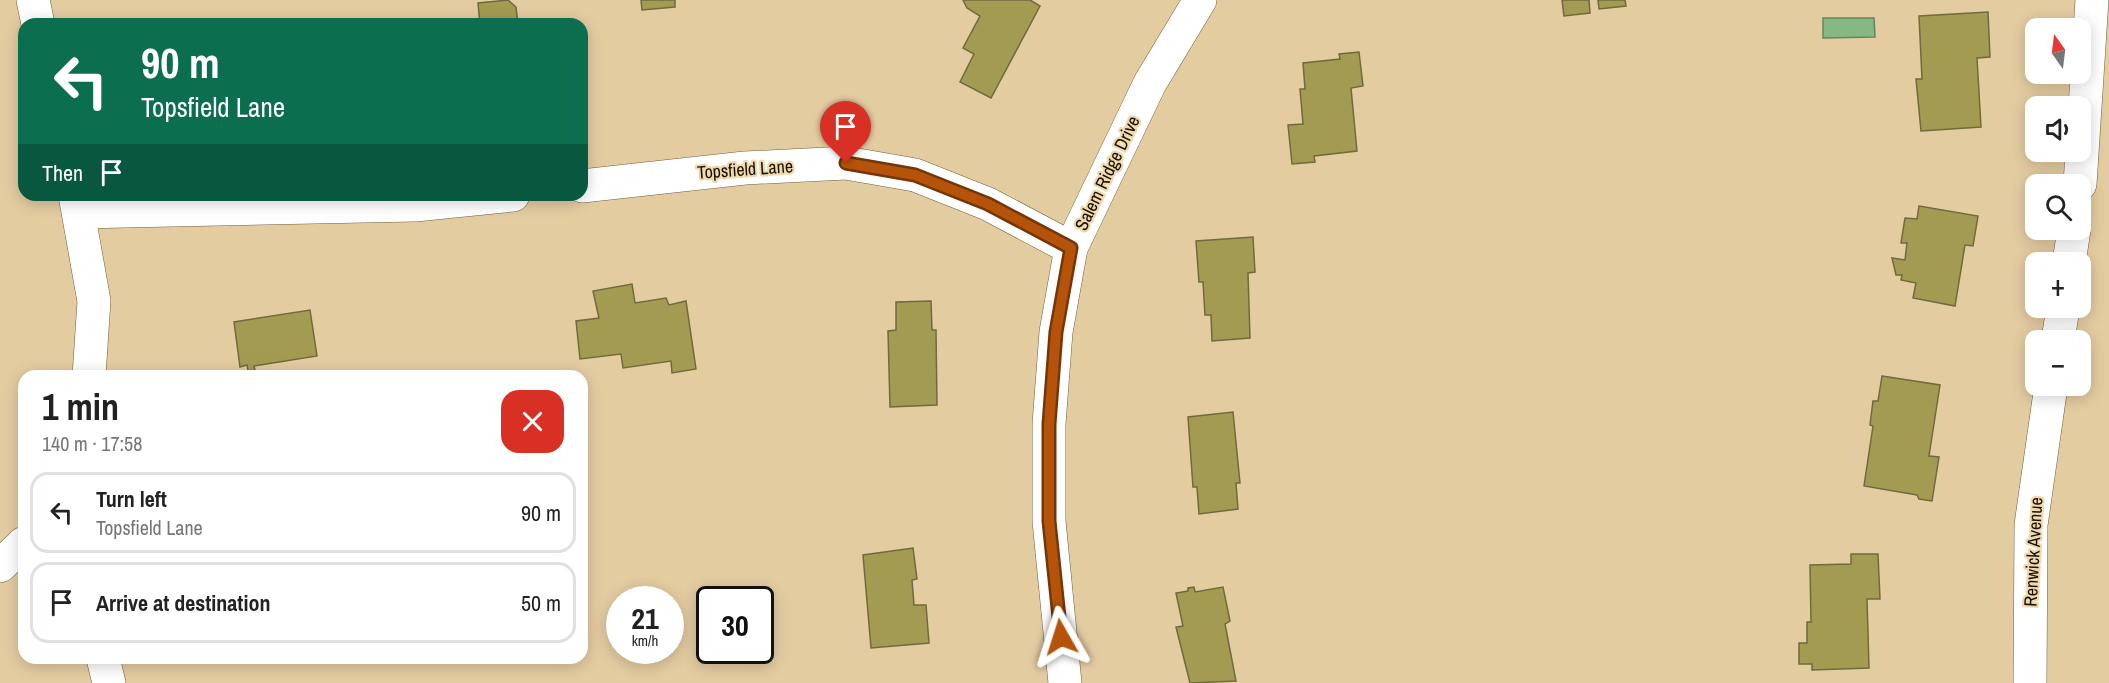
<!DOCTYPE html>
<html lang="en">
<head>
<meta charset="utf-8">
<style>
  body { margin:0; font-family:"Archivo Narrow",sans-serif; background:#f2f2f2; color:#222; height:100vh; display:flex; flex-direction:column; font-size:22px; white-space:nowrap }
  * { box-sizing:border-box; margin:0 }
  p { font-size:20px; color:#767676 }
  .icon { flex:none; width:33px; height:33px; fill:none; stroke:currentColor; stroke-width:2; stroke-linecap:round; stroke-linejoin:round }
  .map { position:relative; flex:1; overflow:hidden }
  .sheet { position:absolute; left:18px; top:370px; width:570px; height:294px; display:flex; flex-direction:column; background:#fff; border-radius:18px; box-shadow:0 3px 15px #0003 }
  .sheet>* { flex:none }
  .hud { position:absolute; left:18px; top:18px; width:570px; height:183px; border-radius:18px; box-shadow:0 3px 15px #0003; background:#0b6e4f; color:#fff; overflow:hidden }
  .needle { width:39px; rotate:346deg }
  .controls { position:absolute; left:2025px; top:18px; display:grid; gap:12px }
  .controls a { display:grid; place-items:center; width:66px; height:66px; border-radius:12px; background:#fff; box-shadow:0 3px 15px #0003; font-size:30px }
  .speed { position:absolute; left:606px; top:586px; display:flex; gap:12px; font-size:30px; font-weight:700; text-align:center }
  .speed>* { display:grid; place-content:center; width:78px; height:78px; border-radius:50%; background:#fff; box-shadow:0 3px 15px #0003; line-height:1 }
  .speed small { font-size:15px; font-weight:400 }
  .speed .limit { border:3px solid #111; border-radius:9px; background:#fff; color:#111 }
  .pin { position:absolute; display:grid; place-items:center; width:51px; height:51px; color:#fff; margin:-62px -26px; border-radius:50% 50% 50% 0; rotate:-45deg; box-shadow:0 0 6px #0007 }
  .pin .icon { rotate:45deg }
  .me { position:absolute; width:66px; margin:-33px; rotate:354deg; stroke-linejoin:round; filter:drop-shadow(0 0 4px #0008) }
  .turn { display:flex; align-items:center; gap:21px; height:126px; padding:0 24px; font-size:27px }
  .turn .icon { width:78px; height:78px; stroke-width:2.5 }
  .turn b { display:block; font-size:42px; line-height:51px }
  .then { display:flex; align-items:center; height:57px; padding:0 24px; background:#0003; gap:12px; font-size:22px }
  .round { display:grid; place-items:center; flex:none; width:63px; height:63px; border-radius:18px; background:#f2f2f2 }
  .summary { display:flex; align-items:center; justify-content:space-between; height:102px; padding:0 24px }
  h1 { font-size:36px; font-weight:700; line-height:45px }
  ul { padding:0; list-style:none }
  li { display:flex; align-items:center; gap:18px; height:81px; margin:0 12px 9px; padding:0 12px; border:3px solid #e0e0e0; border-radius:18px }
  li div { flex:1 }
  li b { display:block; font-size:22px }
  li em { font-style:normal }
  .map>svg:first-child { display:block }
  .water { fill:#86b881; stroke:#65855b; stroke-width:1.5 }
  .building { fill:#a49b53; stroke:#706a3e; stroke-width:1.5 }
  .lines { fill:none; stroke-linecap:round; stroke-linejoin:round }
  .street-casing { stroke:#735e36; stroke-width:34 }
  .street { stroke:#fff; stroke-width:33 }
  .route-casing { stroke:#753606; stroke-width:15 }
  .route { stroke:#b45309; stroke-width:10 }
  .labels { text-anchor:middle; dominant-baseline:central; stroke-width:4.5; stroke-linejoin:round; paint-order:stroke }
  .street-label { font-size:18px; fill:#170f02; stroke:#f1d9ae }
</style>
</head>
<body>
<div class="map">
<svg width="2109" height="683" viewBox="0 0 2109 683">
  <rect width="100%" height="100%" fill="#e4cca1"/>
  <polygon class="water" points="1823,18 1874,18 1875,37 1823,38"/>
  <g class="building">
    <polygon points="508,0 516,7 518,24 480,24 478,3"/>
    <polygon points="641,0 675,0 675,7 642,10"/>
    <polygon points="963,0 1030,0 1040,6 991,98 960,82 974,54 963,48 980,16 967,8"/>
    <polygon points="1562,0 1589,0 1590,13 1564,16"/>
    <polygon points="1598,0 1625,0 1626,6 1599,9"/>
    <polygon points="1988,12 1990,57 1977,58 1981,127 1921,131 1916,79 1922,79 1919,16"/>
    <polygon points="1359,52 1363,86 1351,88 1357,151 1314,156 1315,162 1292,164 1288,125 1303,124 1300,89 1305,89 1303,63 1340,59 1339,54"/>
    <polygon points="1919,206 1978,216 1973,246 1965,245 1955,306 1913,298 1916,283 1901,280 1902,275 1896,275 1892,258 1905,260 1907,243 1901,243 1905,218 1917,219"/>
    <polygon points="1253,237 1255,272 1248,273 1250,338 1212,341 1211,315 1205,315 1203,282 1199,282 1196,241"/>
    <polygon points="632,284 635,303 666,298 669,305 686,301 696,369 672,373 671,361 623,368 621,354 580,359 576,321 599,318 593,291"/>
    <polygon points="931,301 932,330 936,330 937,405 890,407 888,331 896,330 896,302"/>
    <polygon points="310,310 317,356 254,366 255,370 248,371 247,365 240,367 234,322"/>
    <polygon points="1882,376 1940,385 1929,456 1939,457 1932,501 1919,499 1917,495 1864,486 1873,426 1870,425 1873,401 1878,401"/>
    <polygon points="1233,412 1240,483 1236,483 1238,509 1199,514 1197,487 1193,487 1188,417"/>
    <polygon points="913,548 917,579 912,580 914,605 926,605 929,643 871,648 863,555"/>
    <polygon points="1851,554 1878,554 1880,599 1867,599 1869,668 1812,670 1812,664 1799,664 1799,643 1807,643 1807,622 1811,622 1810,565 1851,564"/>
    <polygon points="1194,587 1195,592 1223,587 1230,621 1225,624 1236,681 1190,683 1176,627 1183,626 1176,593 1188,591 1188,588"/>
  </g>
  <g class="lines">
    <g class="street-casing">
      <g id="street">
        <polyline points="33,0 38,24"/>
        <polyline points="2080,184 2092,0"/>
        <polyline points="582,186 745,168 846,163 915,175 988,204 1071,248"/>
        <polyline points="75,195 94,301 89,376"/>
        <polyline points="79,212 415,205 513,195"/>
        <polyline points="2069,262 2074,230"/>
        <polyline points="2058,340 2063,308"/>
        <polyline points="0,566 24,543"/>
        <polyline points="103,658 109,683"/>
        <polyline points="1065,683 1049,521 1049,424 1056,332 1071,248 1150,83 1200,0"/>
        <polyline points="2030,683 2031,525 2051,386"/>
      </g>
    </g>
    <use href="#street" class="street"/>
  </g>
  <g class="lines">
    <g class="route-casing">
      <polyline id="route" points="846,163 915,175 988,204 1071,248 1056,332 1049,424 1049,521 1061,637"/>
    </g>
    <use href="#route" class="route"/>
  </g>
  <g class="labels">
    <g class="street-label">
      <text transform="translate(745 169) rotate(-4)">Topsfield Lane</text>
      <text transform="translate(1107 173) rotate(-64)">Salem Ridge Drive</text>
      <text transform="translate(2033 552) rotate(-87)">Renwick Avenue</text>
    </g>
  </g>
</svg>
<div class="controls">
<a><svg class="needle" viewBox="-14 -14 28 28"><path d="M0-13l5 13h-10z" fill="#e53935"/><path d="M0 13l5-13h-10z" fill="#767676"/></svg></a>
<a><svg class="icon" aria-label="sound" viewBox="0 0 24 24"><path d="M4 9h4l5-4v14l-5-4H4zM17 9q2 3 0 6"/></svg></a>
<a><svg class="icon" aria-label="search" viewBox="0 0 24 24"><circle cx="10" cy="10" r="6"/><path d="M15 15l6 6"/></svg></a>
<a>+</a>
<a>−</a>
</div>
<div class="speed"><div>21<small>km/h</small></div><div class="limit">30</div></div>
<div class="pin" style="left:846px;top:163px;background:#d93025"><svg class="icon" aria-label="arrive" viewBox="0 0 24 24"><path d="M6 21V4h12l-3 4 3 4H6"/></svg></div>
<svg class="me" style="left:1061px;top:637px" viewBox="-20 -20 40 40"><path d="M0-17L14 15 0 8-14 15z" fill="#b45309" stroke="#fff" stroke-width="4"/></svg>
<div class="hud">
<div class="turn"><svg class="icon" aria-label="left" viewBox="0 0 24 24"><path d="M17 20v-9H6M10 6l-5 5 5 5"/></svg><div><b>90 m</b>Topsfield Lane</div></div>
<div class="then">Then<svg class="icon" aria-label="arrive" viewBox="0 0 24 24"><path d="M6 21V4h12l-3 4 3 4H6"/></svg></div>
</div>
<section class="sheet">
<div class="summary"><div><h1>1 min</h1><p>140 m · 17:58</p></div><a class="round" style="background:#d93025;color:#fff"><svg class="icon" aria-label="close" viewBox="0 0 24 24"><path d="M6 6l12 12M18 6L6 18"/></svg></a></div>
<ul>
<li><svg class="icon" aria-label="left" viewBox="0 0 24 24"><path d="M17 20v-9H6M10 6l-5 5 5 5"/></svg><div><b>Turn left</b><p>Topsfield Lane</p></div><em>90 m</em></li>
<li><svg class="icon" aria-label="arrive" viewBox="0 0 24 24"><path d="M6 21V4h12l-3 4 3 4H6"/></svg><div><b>Arrive at destination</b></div><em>50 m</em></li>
</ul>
</section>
</div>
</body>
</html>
